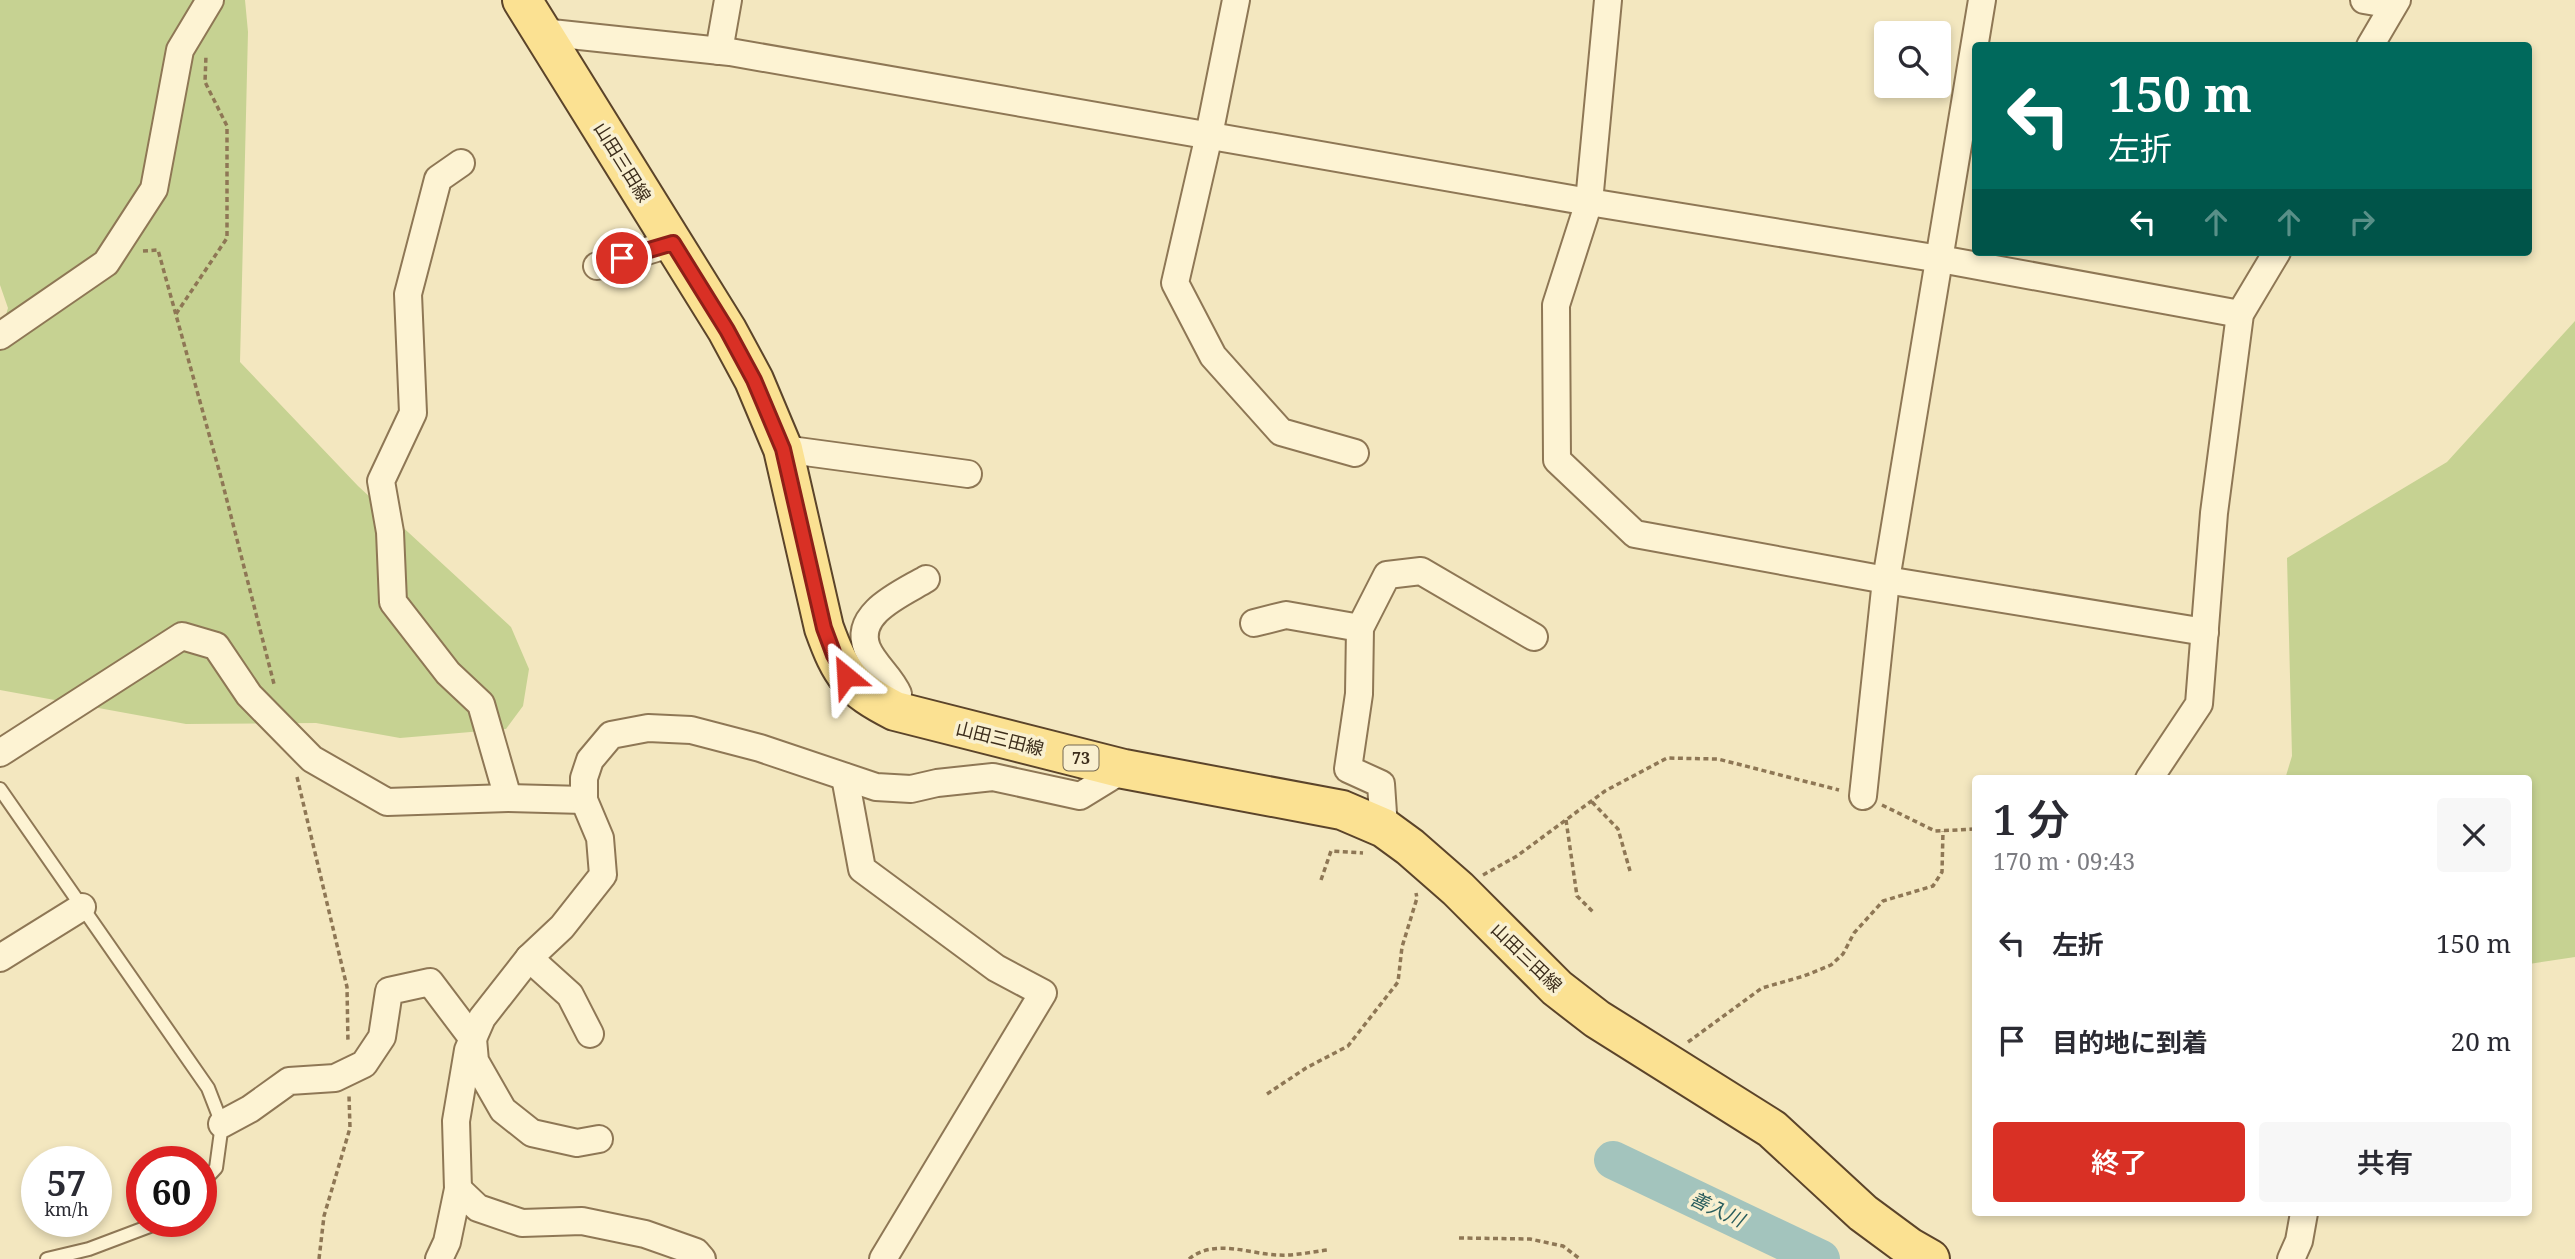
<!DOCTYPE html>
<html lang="ja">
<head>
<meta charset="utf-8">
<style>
  body { margin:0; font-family:"Noto Serif","Noto Sans JP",serif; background:#f7f7f7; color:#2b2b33; height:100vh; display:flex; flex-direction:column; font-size:26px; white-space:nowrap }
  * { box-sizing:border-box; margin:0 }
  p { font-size:23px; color:#7c7c81 }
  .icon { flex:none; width:38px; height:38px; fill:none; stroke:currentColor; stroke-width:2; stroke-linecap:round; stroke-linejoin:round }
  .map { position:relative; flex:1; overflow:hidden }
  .sheet { position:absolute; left:1972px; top:775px; width:560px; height:441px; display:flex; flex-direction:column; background:#fff; border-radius:7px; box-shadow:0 4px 10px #0003 }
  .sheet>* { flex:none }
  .top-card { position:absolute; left:1972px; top:42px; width:560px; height:214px; border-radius:7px; box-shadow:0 4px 10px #0003; background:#00695c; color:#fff; overflow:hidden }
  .buttons { position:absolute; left:1874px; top:21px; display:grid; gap:14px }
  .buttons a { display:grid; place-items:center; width:77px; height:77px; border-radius:7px; background:#fff; box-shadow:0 4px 10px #0003; font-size:35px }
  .speed { position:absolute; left:21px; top:1146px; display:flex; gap:14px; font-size:35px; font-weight:700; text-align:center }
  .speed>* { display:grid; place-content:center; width:91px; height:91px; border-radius:50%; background:#fff; box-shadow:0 4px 10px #0003; line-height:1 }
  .speed small { font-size:18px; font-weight:400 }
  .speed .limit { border:10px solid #d22; background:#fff; color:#111 }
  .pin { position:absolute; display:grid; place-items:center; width:60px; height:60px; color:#fff; margin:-30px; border:4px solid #fff; border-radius:50%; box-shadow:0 2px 7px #0007 }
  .me { position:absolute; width:77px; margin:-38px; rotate:333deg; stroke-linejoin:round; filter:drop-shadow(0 0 5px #0008) }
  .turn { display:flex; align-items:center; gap:24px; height:147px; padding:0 21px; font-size:32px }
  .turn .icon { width:91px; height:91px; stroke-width:2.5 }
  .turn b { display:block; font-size:49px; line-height:60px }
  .lanes { display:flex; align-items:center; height:66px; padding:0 21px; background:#0003; justify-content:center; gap:35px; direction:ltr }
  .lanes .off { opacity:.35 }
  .round { display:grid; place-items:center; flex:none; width:74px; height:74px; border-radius:7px; background:#f7f7f7 }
  .head { display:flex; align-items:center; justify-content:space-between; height:119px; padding:0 21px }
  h1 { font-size:42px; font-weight:600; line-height:52px }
  .cta { display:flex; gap:14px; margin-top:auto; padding:14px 21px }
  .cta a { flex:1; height:80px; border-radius:7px; background:#d93025; color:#fff; font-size:28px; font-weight:600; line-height:80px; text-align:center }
  .cta a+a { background:#f7f7f7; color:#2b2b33 }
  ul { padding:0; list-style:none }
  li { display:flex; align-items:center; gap:21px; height:98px; padding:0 21px }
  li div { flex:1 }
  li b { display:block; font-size:26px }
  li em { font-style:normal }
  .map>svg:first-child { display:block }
  .green { fill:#c6d292 }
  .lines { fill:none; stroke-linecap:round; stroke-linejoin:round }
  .river { stroke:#a3c4bd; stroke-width:38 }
  .service-casing { stroke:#8e7755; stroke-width:16 }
  .minor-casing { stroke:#8e7755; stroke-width:30 }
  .primary-casing { stroke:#5b442a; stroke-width:42 }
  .path { stroke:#8e7755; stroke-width:3.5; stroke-dasharray:5 3.5; stroke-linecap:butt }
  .service { stroke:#fdf3d3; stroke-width:12 }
  .minor { stroke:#fdf3d3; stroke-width:26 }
  .primary { stroke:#fbe192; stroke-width:38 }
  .route-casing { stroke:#8d1f18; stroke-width:18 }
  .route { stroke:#d93025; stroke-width:12 }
  .labels { text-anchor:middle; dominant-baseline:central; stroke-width:7; stroke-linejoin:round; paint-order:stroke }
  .shield { fill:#f9f0d0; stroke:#756851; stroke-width:2 }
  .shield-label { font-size:16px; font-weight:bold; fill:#3c2d1b }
  .street-label { font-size:18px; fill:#3c2d1b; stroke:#f9f0d0 }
  .water-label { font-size:19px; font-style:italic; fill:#295d5d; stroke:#f9f0d0 }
</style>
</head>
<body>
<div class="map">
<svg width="2575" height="1259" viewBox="0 0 2575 1259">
  <rect width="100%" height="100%" fill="#f3e7bf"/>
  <g class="green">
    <polygon points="0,0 245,0 248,32 240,362 358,486 511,627 529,669 523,706 506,729 400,738 316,723 186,724 0,690 0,335 8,308 0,285"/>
    <polygon points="2575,321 2575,957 2529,964 2529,779 2285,779 2292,756 2287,558 2447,462"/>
  </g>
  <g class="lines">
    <polyline class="river" points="1613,1160 1821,1259"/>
    <g class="service-casing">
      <g id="service">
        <polyline points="0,789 208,1088 222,1124 216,1168 201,1184"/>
        <polyline points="47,1259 89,1249 150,1226 156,1222"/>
      </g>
    </g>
    <g class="minor-casing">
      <g id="minor">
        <polyline points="1236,0 1209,135 1175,283 1213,356 1281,432 1355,453"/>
        <polyline points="1608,0 1589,202 1556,305 1557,460 1635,534 1886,580 2205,632"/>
        <polyline points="2364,0 2393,5"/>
        <polyline points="542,32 730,52 1589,202 1940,259 2240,314"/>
        <polyline points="2370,46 2397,0"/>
        <polyline points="719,51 728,0"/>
        <polyline points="461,163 438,179 408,294 413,413 381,481 390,532 393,602 448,673 481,704 508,798"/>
        <polyline points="597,266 673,243"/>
        <polyline points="0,336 106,263 154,189 180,50 210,0"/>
        <polyline points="783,449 968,474"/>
        <polyline points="1254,623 1286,615 1360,628"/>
        <path d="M 895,711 L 898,694 C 891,677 874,665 867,648 C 853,613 903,593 926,579"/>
        <polyline points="0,753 182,636 216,646 249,695 312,759 387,802 508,798 584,800"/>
        <polyline points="845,777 862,869 996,968 1043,993 883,1259"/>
        <polyline points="2149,779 2199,704 2214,513 2240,314 2277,252"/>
        <polyline points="1863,796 1886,580 1982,0"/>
        <polyline points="1384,828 1381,784 1348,769 1359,694 1360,628 1387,575 1421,571 1534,637"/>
        <polyline points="0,958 82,907"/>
        <polyline points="529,958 570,995 590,1034"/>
        <polyline points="222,1124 250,1109 289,1081 335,1078 364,1064 382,1037 389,991 430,982 473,1039 475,1061 503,1110 532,1133 577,1143 599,1139"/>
        <polyline points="458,1189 478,1208 522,1223 582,1221 645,1234 696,1252 702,1259"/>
        <polyline points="439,1259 447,1242 458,1189 456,1121 468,1050 482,1018 529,958 562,927 603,875 600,838 584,800 584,778 590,760 611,735 648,728 691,730 760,748 876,787 911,789 937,783 993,777 1080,796 1124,769"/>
        <polyline points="2291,1259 2299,1241 2304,1213"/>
      </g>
    </g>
    <g class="primary-casing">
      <path id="primary" d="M 522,0 L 727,330 L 754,380 L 783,449 L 824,628 C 841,675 850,688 895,711 L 1124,769 L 1342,810 L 1384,828 L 1410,847 L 1458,889 L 1557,988 L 1597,1019 L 1772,1129 L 1863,1213 L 1909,1247 L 1930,1259"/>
    </g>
    <g class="path">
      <polyline points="143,251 158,250 222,481 274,684"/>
      <polyline points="176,314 227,238 227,126 205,82 206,55"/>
      <polyline points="297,777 347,987 348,1043"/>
      <polyline points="1592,802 1618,829 1630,871"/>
      <polyline points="1882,805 1935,831 1976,829"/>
      <polyline points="1566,820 1577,896 1594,913"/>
      <polyline points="1483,875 1517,856 1605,791 1667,758 1718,759 1839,790"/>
      <polyline points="1321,880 1331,851 1363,853"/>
      <polyline points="1688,1042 1762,988 1804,976 1831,965 1843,954 1854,933 1883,901 1933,886 1942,872 1943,831"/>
      <polyline points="1267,1094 1306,1068 1348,1046 1398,982 1402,947 1417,898 1416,893"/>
      <polyline points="1459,1238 1530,1239 1563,1246 1580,1259"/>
      <polyline points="319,1259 324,1216 350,1128 349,1096"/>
      <path d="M 1189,1259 C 1214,1238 1249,1254 1278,1255 C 1294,1256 1311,1252 1327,1250"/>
    </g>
    <use href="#service" class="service"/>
    <use href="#minor" class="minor"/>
    <use href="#primary" class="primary"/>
  </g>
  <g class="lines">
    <g class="route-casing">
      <polyline id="route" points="622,258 673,243 727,330 754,380 783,449 824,628 834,655 846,676"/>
    </g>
    <use href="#route" class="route"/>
  </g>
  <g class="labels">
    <rect class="shield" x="1063.5" y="745.5" width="35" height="25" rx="5"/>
    <g class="shield-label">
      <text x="1081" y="758">73</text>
    </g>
    <g class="street-label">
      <text transform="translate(623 162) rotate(58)">山田三田線</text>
      <text transform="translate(1000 738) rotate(14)">山田三田線</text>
      <text transform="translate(1527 957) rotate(44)">山田三田線</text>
    </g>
    <g class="water-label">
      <text transform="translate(1717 1209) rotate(25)">善入川</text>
    </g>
  </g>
</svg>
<div class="buttons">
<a><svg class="icon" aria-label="search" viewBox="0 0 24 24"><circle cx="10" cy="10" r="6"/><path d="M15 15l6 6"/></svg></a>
</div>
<div class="speed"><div>57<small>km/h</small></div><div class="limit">60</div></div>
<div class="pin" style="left:622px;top:258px;background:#d93025"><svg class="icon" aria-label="arrive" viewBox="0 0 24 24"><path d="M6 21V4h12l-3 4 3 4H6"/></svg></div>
<svg class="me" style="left:846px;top:676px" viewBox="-20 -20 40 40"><path d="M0-17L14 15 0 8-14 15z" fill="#d93025" stroke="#fff" stroke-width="4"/></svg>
<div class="top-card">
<div class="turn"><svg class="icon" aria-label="left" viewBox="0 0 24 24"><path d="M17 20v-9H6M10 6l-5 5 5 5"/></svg><div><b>150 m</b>左折</div></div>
<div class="lanes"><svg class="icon" aria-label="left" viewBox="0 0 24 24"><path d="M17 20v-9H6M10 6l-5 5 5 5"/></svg><svg class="icon off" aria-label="ahead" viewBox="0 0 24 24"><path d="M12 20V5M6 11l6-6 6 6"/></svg><svg class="icon off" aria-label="ahead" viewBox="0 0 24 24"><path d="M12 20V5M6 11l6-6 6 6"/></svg><svg class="icon off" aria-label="right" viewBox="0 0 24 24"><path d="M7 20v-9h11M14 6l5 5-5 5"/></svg></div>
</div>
<section class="sheet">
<div class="head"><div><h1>1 分</h1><p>170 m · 09:43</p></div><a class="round"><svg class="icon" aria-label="close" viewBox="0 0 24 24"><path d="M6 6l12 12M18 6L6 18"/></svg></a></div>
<ul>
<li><svg class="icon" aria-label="left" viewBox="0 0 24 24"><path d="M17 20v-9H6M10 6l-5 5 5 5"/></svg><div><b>左折</b></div><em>150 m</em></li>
<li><svg class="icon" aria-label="arrive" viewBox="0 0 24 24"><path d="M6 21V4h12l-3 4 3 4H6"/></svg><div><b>目的地に到着</b></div><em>20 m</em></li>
</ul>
<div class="cta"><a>終了</a><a>共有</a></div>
</section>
</div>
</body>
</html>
